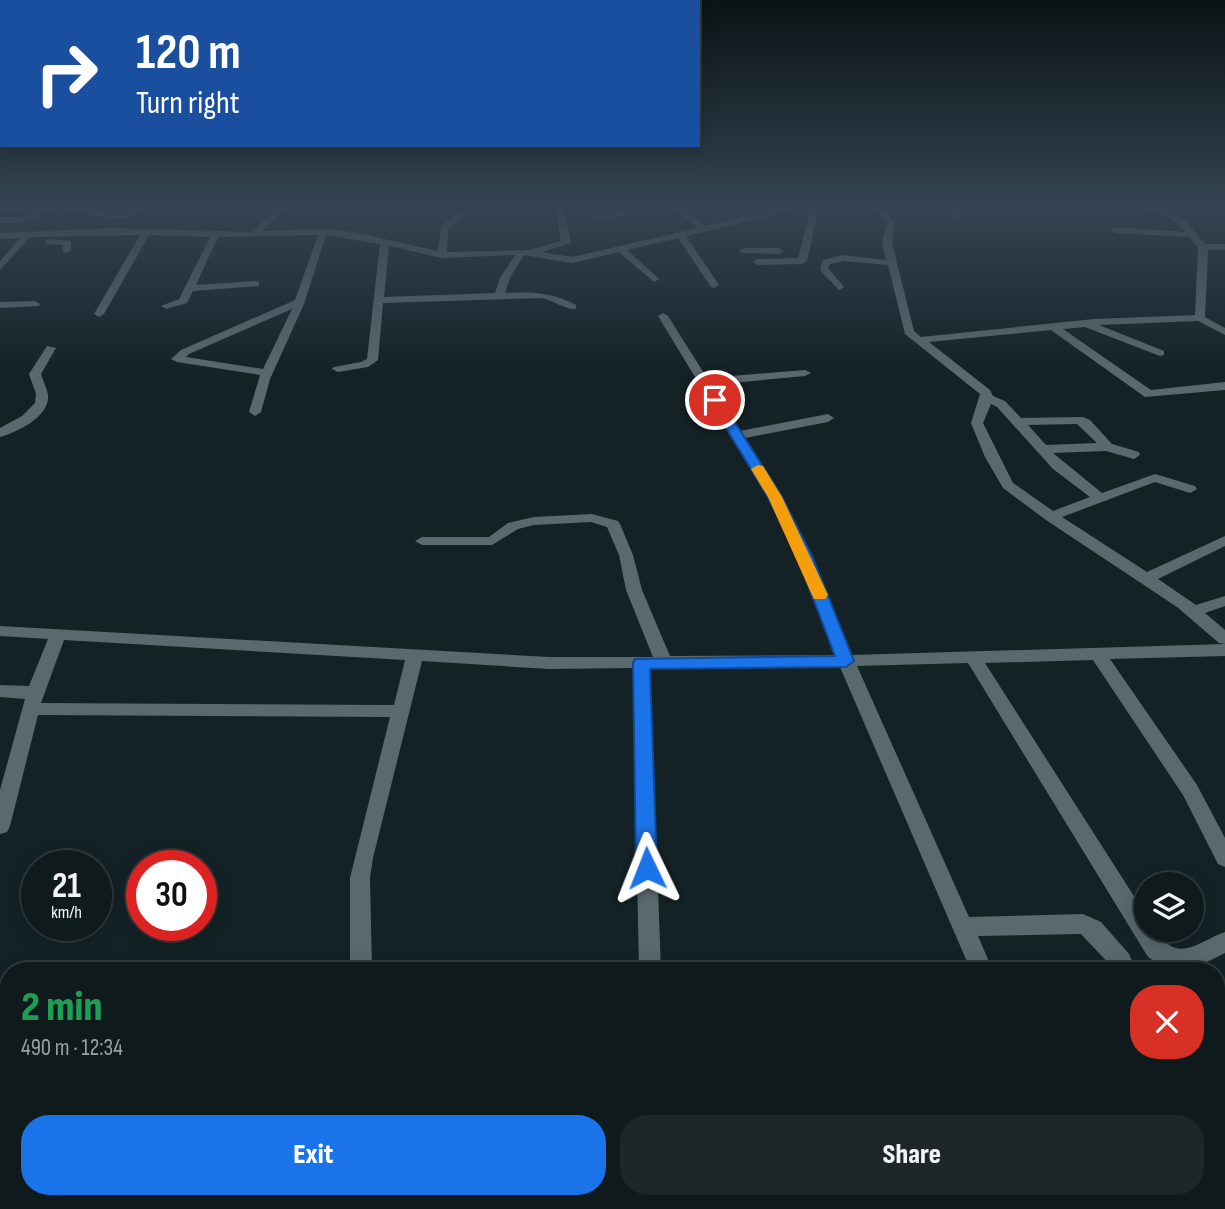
<!DOCTYPE html>
<html lang="en">
<head>
<meta charset="utf-8">
<style>
  body { margin:0; font-family:"Sofia Sans Condensed",sans-serif; background:#1d2729; color:#f1f3f6; height:100vh; display:flex; flex-direction:column; font-size:26px; white-space:nowrap }
  * { box-sizing:border-box; margin:0 }
  p { font-size:23px; color:#9ba1a3 }
  .icon { flex:none; width:38px; height:38px; fill:none; stroke:currentColor; stroke-width:2; stroke-linecap:round; stroke-linejoin:round }
  .map { position:relative; flex:1; overflow:hidden }
  .panel { position:absolute; left:0px; top:962px; width:1225px; height:247px; display:flex; flex-direction:column; background:#0f1a1c; border-radius:28px 28px 0 0; box-shadow:0 4px 18px #0003,0 0 0 2px #2f383b }
  .panel>* { flex:none }
  .hud { position:absolute; left:0px; top:0px; width:700px; height:147px; box-shadow:0 4px 18px #0003,0 0 0 2px #2f383b; background:#1a4fa0; color:#fff; overflow:hidden }
  .fabs { position:absolute; left:1134px; top:872px; display:grid; gap:14px }
  .fabs a { display:grid; place-items:center; width:70px; height:70px; border-radius:50%; background:#0f1a1c; box-shadow:0 4px 18px #0003,0 0 0 2px #2f383b; font-size:35px }
  .speed { position:absolute; left:21px; top:850px; display:flex; gap:14px; font-size:35px; font-weight:700; text-align:center }
  .speed>* { display:grid; place-content:center; width:91px; height:91px; border-radius:50%; background:#0f1a1c; box-shadow:0 4px 18px #0003,0 0 0 2px #2f383b; line-height:1 }
  .speed small { font-size:18px; font-weight:400 }
  .speed .limit { border:10px solid #d22; background:#fff; color:#111 }
  .pin { position:absolute; display:grid; place-items:center; width:60px; height:60px; color:#fff; margin:-30px; border:4px solid #fff; border-radius:50%; box-shadow:0 2px 7px #0007 }
  .me { position:absolute; width:77px; margin:-38px; rotate:358deg; stroke-linejoin:round; filter:drop-shadow(0 0 5px #0008) }
  .turn { display:flex; align-items:center; gap:24px; height:147px; padding:0 21px; font-size:32px }
  .turn .icon { width:91px; height:91px; stroke-width:2.5 }
  .turn b { display:block; font-size:49px; line-height:60px }
  .round { display:grid; place-items:center; flex:none; width:74px; height:74px; border-radius:28px; background:#1d2729 }
  .summary { display:flex; align-items:center; justify-content:space-between; height:119px; padding:0 21px }
  h1 { font-size:42px; font-weight:800; line-height:52px; color:#1e9e55 }
  .button { display:flex; gap:14px; margin-top:auto; padding:14px 21px }
  .button a { flex:1; height:80px; border-radius:28px; background:#1a73e8; color:#fff; font-size:28px; font-weight:800; line-height:80px; text-align:center }
  .button a+a { background:#1d2729; color:#f1f3f6 }
  .map>svg:first-child { display:block }
  .lines { fill:none; stroke-linecap:round; stroke-linejoin:round }
  .minor { fill:#5a696d; fill-rule:evenodd }
  .route { fill:#1a73e8; stroke:#114b97; stroke-width:2 }
  .slow { fill:#f59e0b }
</style>
</head>
<body>
<div class="map">
<svg width="1225" height="1209" viewBox="0 0 1225 1209">
  <rect width="100%" height="100%" fill="#142226"/>
  <g class="lines">
    <g class="minor">
      <path d="M 0,206 C 25,206 52,203 77,206 C 98,208 120,221 139,206 L 148,206 C 120,234 80,204 47,210 C 40,211 35,218 28,221 C 20,224 8,222 0,223 L 0,217 L 23,217 L 34,210 L 0,210 Z"/>
      <path d="M 281,206 L 289,206 L 262,231 L 323,229 L 354,232 L 438,251 L 441,226 L 468,206 L 477,206 L 448,229 L 447,252 L 530,250 L 561,241 L 555,206 L 563,206 L 571,243 L 542,252 L 572,257 L 698,228 L 675,209 L 632,209 L 636,211 L 635,213 L 601,220 L 597,217 L 632,209 L 620,209 L 616,206 L 697,206 L 685,209 L 706,226 L 791,206 L 809,206 L 817,217 L 807,261 L 802,264 L 758,265 L 753,262 L 758,259 L 798,258 L 809,217 L 802,208 L 686,236 L 719,285 L 714,288 L 711,287 L 678,238 L 627,250 L 657,277 L 659,279 L 654,282 L 619,252 L 572,263 L 524,255 L 510,278 L 505,293 C 532,292 552,292 576,305 L 576,309 C 565,310 553,300 541,298 L 383,303 L 378,360 L 368,367 L 338,372 L 332,369 L 334,367 L 361,362 L 367,359 L 380,244 L 326,235 L 304,304 L 270,379 L 261,412 L 255,416 L 249,412 L 260,375 L 177,362 L 171,359 L 181,350 L 295,300 L 318,235 L 218,237 L 196,285 L 256,281 L 259,282 L 259,286 L 193,291 L 187,303 L 166,309 L 161,306 L 179,299 L 210,237 L 149,235 L 104,314 L 99,317 L 94,314 L 140,235 L 30,237 L 0,270 L 0,261 L 20,238 L 0,239 L 0,233 L 111,228 L 251,232 ZM 389,246 L 442,258 L 515,255 L 500,278 L 495,293 L 384,297 ZM 292,309 L 263,369 L 186,357 L 189,354 Z"/>
      <path d="M 866,206 C 880,205 889,212 895,224 L 892,243 L 914,331 L 921,337 L 1094,319 L 1195,315 L 1198,248 L 1190,237 L 1115,233 L 1111,230 L 1115,227 L 1185,232 C 1160,199 1105,209 1068,209 L 1064,206 L 1157,206 L 1186,221 L 1205,244 L 1225,244 L 1225,250 L 1208,250 L 1205,317 L 1225,328 L 1225,335 L 1198,321 L 1099,325 L 1164,351 L 1164,355 L 1160,356 L 1085,327 L 1063,329 L 1151,390 L 1225,382 L 1225,390 L 1145,397 L 1051,330 L 929,342 L 990,390 L 993,396 L 1005,401 L 1021,418 L 1083,417 L 1090,420 L 1112,444 L 1139,452 L 1140,455 L 1134,459 L 1106,451 L 1053,453 L 1102,493 L 1155,474 L 1195,486 L 1197,489 L 1190,493 L 1155,482 L 1062,517 L 1147,572 L 1225,536 L 1225,546 L 1158,579 L 1196,605 L 1225,596 L 1225,606 L 1205,613 L 1225,630 L 1225,656 L 1110,659 L 1197,785 L 1225,838 L 1225,867 L 1218,864 L 1183,795 L 1093,660 L 985,663 L 1146,915 L 1146,929 L 1155,929 C 1178,965 1195,943 1225,932 L 1225,953 C 1198,967 1175,977 1148,957 L 968,663 L 857,666 L 969,917 L 1083,914 L 1101,922 L 1129,954 L 1132,961 L 1129,968 L 1121,971 L 1113,968 L 1081,934 L 978,936 L 993,971 L 971,971 L 840,667 L 650,668 L 661,971 L 639,971 L 633,668 L 549,669 L 422,661 L 373,858 L 370,878 L 372,971 L 350,971 L 350,878 L 390,717 L 38,715 L 10,826 L 7,832 L 0,834 L 0,790 L 25,699 L 0,697 L 0,685 L 29,686 L 48,639 L 0,636 L 0,626 L 549,657 L 653,657 L 626,590 L 619,555 L 607,527 L 591,522 L 534,525 L 518,529 L 492,545 L 422,545 L 415,541 L 422,537 L 489,537 L 508,523 L 534,517 L 592,514 L 618,521 L 620,524 L 633,555 L 642,590 L 670,656 L 835,655 L 797,556 L 768,497 L 658,316 L 663,313 L 668,316 L 707,378 L 805,370 L 811,373 L 805,376 L 711,385 L 740,431 L 828,414 L 834,418 L 828,422 L 745,438 L 782,497 L 811,556 L 852,655 L 1225,644 L 1219,643 L 1177,607 L 1046,520 L 1003,488 L 985,457 L 971,423 L 980,394 L 905,334 L 888,265 L 843,261 L 830,264 L 828,268 L 844,287 L 839,290 L 820,270 L 823,260 L 843,255 L 886,260 L 882,243 L 887,224 L 883,217 ZM 991,404 L 997,407 L 1053,469 L 1090,497 L 1053,511 L 1013,483 L 983,423 ZM 1077,424 L 1097,443 L 1046,445 L 1028,425 ZM 64,640 L 405,660 L 394,705 L 41,703 Z"/>
      <polygon points="945,206 953,206 961,216 954,218"/>
      <polygon points="49,239 71,241 71,251 63,253 63,245 46,244 46,240"/>
      <polygon points="744,248 779,248 784,251 779,254 741,253 739,251"/>
      <polygon points="35,301 40,304 39,306 0,308 0,302"/>
      <path d="M 47,346 L 56,348 L 41,374 C 43,381 47,388 48,395 C 50,417 17,432 0,437 L 0,428 L 22,416 L 35,403 L 36,394 L 29,374 Z"/>
      <polygon points="1216,1079 1225,1083 1225,1114 1216,1111"/>
      <polygon points="299,1200 325,1200 324,1209 298,1209"/>
      <polygon points="641,1200 667,1200 668,1209 642,1209"/>
      <polygon points="1095,1200 1123,1200 1126,1209 1098,1209"/>
    </g>
  </g>
  <linearGradient id="sky" x2="0" y2="1"><stop stop-color="#0b1315"/><stop offset="0.55" stop-color="#344452"/><stop offset="1" stop-color="#344452" stop-opacity="0"/></linearGradient>
  <rect width="1225" height="375" fill="url(#sky)"/>
  <polygon class="route" points="715,396 721,400 782,497 812,556 854,661 846,667 650,669 657,868 654,875 647,877 639,875 636,868 633,663 635,659 835,656 797,556 768,497 709,400"/>
  <polygon class="slow" points="758,465 763,466 782,497 828,595 825,599 814,599 812,595 768,497 751,469"/>
</svg>
<div class="fabs">
<a><svg class="icon" aria-label="layers" viewBox="0 0 24 24"><path d="M12 4l9 5-9 5-9-5zM3 14l9 5 9-5"/></svg></a>
</div>
<div class="speed"><div>21<small>km/h</small></div><div class="limit">30</div></div>
<div class="pin" style="left:715px;top:400px;background:#d93025"><svg class="icon" aria-label="arrive" viewBox="0 0 24 24"><path d="M6 21V4h12l-3 4 3 4H6"/></svg></div>
<svg class="me" style="left:647px;top:868px" viewBox="-20 -20 40 40"><path d="M0-17L14 15 0 8-14 15z" fill="#1a73e8" stroke="#fff" stroke-width="4"/></svg>
<div class="hud">
<div class="turn"><svg class="icon" aria-label="right" viewBox="0 0 24 24"><path d="M7 20v-9h11M14 6l5 5-5 5"/></svg><div><b>120 m</b>Turn right</div></div>
</div>
<section class="panel">
<div class="summary"><div><h1>2 min</h1><p>490 m · 12:34</p></div><a class="round" style="background:#d93025;color:#fff"><svg class="icon" aria-label="close" viewBox="0 0 24 24"><path d="M6 6l12 12M18 6L6 18"/></svg></a></div>
<div class="button"><a>Exit</a><a>Share</a></div>
</section>
</div>
</body>
</html>
